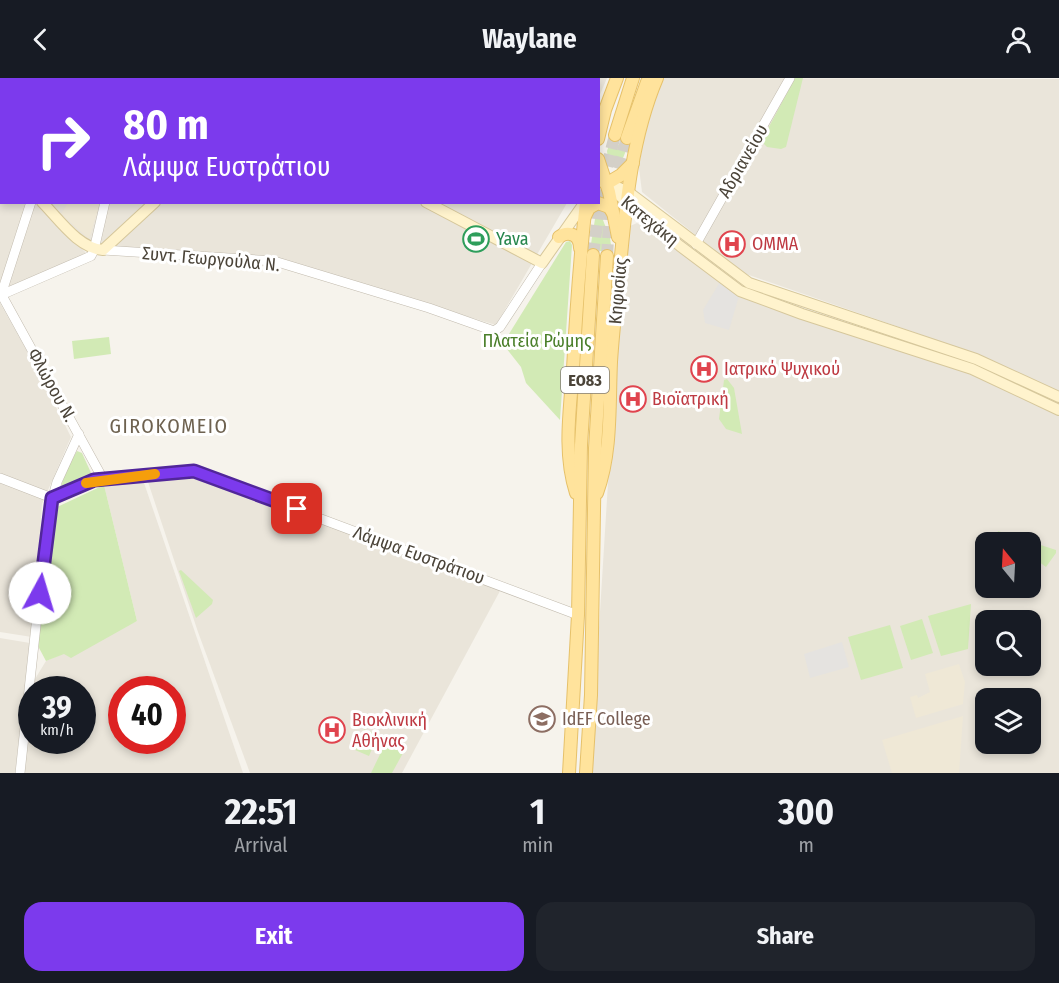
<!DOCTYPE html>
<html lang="en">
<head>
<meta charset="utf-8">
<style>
  body { margin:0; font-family:"Fira Sans Condensed",sans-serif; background:#20242c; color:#f1f3f6; height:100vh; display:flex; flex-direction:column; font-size:22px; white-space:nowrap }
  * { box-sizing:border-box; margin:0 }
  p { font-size:20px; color:#9ea1a6 }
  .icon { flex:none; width:33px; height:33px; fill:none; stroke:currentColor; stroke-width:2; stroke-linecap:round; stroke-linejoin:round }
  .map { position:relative; height:695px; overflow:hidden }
  .details { display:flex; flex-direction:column; background:#171b24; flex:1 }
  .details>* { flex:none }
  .hud { position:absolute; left:0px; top:0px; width:600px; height:126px; box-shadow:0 3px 9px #0003; background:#7c3aed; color:#fff; overflow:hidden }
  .needle { width:39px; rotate:342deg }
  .controls { position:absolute; left:975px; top:454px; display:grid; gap:12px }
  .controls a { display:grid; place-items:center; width:66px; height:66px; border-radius:12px; background:#171b24; box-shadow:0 3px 9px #0003; font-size:30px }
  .speed { position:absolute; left:18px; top:598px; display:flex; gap:12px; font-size:30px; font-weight:700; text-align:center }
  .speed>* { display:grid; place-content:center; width:78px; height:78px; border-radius:50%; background:#171b24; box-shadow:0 3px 9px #0003; line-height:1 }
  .speed small { font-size:15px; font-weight:400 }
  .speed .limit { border:9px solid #d22; background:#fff; color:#111 }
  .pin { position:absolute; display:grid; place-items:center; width:51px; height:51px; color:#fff; margin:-26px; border-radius:12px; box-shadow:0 3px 9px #0006 }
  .me { position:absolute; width:66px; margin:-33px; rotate:6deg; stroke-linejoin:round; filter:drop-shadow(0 0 4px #0008) }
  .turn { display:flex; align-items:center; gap:21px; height:126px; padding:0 24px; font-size:27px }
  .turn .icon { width:78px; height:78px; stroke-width:2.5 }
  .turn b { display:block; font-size:42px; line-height:51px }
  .eta { display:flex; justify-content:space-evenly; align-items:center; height:102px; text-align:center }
  .eta b { font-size:36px; font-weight:700; line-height:42px }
  .action { display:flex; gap:12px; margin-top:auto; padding:12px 24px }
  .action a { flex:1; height:69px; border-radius:18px; background:#7c3aed; color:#fff; font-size:24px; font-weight:700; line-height:69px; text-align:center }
  .action a+a { background:#20242c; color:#f1f3f6 }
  header { display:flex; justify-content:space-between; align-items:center; height:78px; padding:0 24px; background:#171b24; font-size:27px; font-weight:700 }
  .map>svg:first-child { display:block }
  .residential { fill:#eae5da; fill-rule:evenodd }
  .education { fill:#efe8d6 }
  .green { fill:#d2eab5 }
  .parking { fill:#e5e3e0 }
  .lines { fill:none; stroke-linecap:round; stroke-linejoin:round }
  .primary-tunnel { stroke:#d4d0c8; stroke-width:12; stroke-dasharray:12 6; stroke-linecap:butt }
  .tertiary-casing { stroke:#c2bbae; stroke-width:10 }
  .secondary-casing { stroke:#d6c79b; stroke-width:12 }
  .primary-casing { stroke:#e6c16a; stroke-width:14 }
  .tertiary { stroke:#fff; stroke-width:9 }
  .secondary { stroke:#fff3cd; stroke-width:10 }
  .primary { stroke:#ffe39c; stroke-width:12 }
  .route-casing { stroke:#51269a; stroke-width:15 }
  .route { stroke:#7c3aed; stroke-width:10 }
  .slow { stroke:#f59e0b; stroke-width:10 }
  .labels { text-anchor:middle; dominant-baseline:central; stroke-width:6; stroke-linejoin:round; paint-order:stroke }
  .shield { fill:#fff; stroke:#817c74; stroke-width:1.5 }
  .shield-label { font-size:16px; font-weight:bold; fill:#4b4439 }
  .street-label { font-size:18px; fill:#4b4439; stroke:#fff }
  .leisure-label { font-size:18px; fill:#27864d; stroke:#fff; text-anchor:start }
  .health-label { font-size:18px; fill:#be3a42; stroke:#fff; text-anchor:start }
  .park-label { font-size:18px; fill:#4a7f2a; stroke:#fff }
  .education-label { font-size:18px; fill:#785e54; stroke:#fff; text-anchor:start }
  .neighbourhood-label { font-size:20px; letter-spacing:1.5px; fill:#6e6250; stroke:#fff }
</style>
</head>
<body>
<header><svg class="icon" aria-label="back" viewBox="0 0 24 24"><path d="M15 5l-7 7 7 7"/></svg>Waylane<svg class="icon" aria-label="person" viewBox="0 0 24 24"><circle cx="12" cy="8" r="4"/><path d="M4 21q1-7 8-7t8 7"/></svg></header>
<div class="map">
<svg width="1059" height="695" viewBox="0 0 1059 695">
  <rect width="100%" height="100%" fill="#f6f3ec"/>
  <g class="residential">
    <polygon points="0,0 408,0 411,1 2,2 1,81"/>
    <polygon points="428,0 607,0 599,19 598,2"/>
    <polygon points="663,0 1059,1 1059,316 974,275 743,195 642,114 639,90 647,37"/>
    <polygon points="0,85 2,124 40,125 86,175 79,183 12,210 0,202"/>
    <polygon points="47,125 567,125 496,247 277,182 98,167 84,161"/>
    <path d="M 637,145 L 679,170 L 738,215 L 963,291 L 1059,335 L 1059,695 L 590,695 L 617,260 L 630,148 ZM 986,465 L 1030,465 L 1030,510 L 986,510 ZM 986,543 L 1030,543 L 1030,588 L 986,588 ZM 986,621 L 1030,621 L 1030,666 L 986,666 Z"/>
    <polygon points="0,225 37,291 71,359 42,426 32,559 0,554"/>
    <polygon points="195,396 501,511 402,695 250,695 198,554 147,401"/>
    <path d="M 142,399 L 243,695 L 24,695 L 31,634 L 32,663 L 82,663 L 82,612 L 34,612 L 35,601 L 46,583 L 137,543 L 104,407 ZM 122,612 L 172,612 L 172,663 L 122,663 Z"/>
    <polygon points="0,560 30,565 15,695 0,695"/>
  </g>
  <g class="education">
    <polygon points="68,125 100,125 89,161 61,136"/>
    <polygon points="959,586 965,604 963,626 916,640 910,619 917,617 918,620 930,614 925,596"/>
    <polygon points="963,638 959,695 892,695 882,662"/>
  </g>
  <g class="green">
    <polygon points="795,0 803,0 786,69 781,71 767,69 762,64 763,60"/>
    <polygon points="610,64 627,70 623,80 613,89 609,88 607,73"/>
    <polygon points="601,137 610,160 612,174 590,172 595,141"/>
    <polygon points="570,163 572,167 560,342 526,305 521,289 506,270 507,259 566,164"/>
    <polygon points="109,259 111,276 74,281 72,263"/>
    <polygon points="727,301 734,310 742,356 726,351 719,341 724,302"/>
    <polygon points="77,373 82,375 92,397 61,409 67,390"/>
    <polygon points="104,407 137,543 71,580 64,576 46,583 38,568 55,430"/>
    <polygon points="998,453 1056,472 1056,475 1046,489 1031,478 1030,465 1011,465 997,456"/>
    <polygon points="181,492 213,522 212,526 196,540 179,493"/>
    <polygon points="971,526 968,571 941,578 928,538"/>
    <polygon points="922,541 933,575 911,582 900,548"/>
    <polygon points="890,547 903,590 861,602 848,559"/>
    <polygon points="364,651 378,657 369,678 355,672"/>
    <polygon points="385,666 403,675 392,695 371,695"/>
  </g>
  <g class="parking">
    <polygon points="720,204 739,218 729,252 705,245 703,232"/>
    <polygon points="842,564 849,589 810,600 804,576"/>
  </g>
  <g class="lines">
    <g class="primary-tunnel">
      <polyline points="613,108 627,60"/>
      <polyline points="593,177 602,108 615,57"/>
      <polyline points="607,178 610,128"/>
    </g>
    <g class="tertiary-casing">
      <g id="tertiary">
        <polyline points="498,0 499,2"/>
        <polyline points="68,2 69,0"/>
        <polyline points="133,2 133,0"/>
        <polyline points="696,166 790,0"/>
        <polyline points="103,172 274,183 429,230 494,253 500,249 542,185"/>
        <polyline points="0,214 103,401"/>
        <polyline points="1,217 91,178 94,172 105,124"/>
        <polyline points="1,217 31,124"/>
        <polyline points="0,400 52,420"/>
        <polyline points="52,420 94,402 193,393 578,537"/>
        <polyline points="20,695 48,437 57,404 79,356"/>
      </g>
    </g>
    <g class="secondary-casing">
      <g id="secondary">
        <polyline points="412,0 415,2"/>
        <polyline points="0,84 2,85"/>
        <polyline points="598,102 627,113 749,205 976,281 1059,319"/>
        <polyline points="610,110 680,168 740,213 802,236 972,291 1059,332"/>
        <path d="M 42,124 C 59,141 78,170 103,172 L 155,124"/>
        <polyline points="426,124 542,185 585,124"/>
      </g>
    </g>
    <g class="primary-casing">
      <g id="primary">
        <polyline points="615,57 633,0"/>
        <polyline points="627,60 647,4"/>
        <polyline points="598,61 605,32 617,0"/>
        <polyline points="598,81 609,114 618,159"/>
        <polyline points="606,106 621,97 633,85"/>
        <polyline points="585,138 589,130 598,125 609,129 613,135"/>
        <path d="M 559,159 C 569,152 580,157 580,170"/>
        <path d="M 576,415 C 563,375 570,332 573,291 C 576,235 580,180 586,124"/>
        <path d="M 597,415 C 612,374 609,327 611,284 C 613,252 617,220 620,188 C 626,124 632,59 657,0"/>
        <polyline points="569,695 578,537 581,367 593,177"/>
        <polyline points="586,695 591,617 595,370 607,178"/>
      </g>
    </g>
    <use href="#tertiary" class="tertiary"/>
    <use href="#secondary" class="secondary"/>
    <use href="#primary" class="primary"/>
  </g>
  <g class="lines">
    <g class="route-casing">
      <polyline id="route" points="40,515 52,420 94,402 194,393 297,431"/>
    </g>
    <use href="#route" class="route"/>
    <polyline class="slow" points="86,405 155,396"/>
  </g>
  <defs>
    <g id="stadium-ring" transform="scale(1.35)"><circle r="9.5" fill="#fff" stroke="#2e9e5b" stroke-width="1.5"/><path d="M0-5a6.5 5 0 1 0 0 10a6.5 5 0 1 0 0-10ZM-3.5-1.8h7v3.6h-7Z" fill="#2e9e5b"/></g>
    <g id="hospital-ring" transform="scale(1.35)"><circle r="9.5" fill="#fff" stroke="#e0444e" stroke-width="1.5"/><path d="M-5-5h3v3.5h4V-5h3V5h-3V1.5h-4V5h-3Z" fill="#e0444e"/></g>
    <g id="university-ring" transform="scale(1.35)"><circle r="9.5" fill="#fff" stroke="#8d6e63" stroke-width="1.5"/><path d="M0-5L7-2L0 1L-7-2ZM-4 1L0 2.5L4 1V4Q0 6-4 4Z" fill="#8d6e63"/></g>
  </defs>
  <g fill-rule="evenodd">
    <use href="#stadium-ring" x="476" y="161"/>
    <use href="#hospital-ring" x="732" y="166"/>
    <use href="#hospital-ring" x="704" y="291"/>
    <use href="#hospital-ring" x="633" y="321"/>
    <use href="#university-ring" x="542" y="641"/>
    <use href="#hospital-ring" x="332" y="652"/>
  </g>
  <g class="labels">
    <rect class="shield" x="561" y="289" width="48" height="26" rx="4.5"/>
    <g class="shield-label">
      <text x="585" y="302">ΕΟ83</text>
    </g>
    <g class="street-label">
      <text transform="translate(743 83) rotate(-60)">Αδριανείου</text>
      <text transform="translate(650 143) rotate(39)">Κατεχάκη</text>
      <text transform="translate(211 181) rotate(5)">Συντ. Γεωργούλα Ν.</text>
      <text transform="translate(618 213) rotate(-85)">Κηφισίας</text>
      <text transform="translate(52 307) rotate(61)">Φλώρου Ν.</text>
      <text transform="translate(419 477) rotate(20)">Λάμψα Ευστράτιου</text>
    </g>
    <g class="leisure-label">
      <text x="496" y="161">Yava</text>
    </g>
    <g class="health-label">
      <text x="752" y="166">OMMA</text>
      <text x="724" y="291">Ιατρικό Ψυχικού</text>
      <text x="652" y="321">Βιοϊατρική</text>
      <text x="352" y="642">Βιοκλινική<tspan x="352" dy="21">Αθήνας</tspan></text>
    </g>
    <g class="park-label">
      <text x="537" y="263">Πλατεία Ρώμης</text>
    </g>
    <g class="education-label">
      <text x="562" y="641">IdEF College</text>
    </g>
    <g class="neighbourhood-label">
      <text x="169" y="348">GIROKOMEIO</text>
    </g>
  </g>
</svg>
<div class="controls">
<a><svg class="needle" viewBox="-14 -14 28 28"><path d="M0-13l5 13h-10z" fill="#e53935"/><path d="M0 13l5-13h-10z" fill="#9ea1a6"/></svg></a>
<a><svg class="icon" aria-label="search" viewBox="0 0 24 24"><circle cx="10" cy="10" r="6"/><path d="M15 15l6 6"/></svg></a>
<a><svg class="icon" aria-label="layers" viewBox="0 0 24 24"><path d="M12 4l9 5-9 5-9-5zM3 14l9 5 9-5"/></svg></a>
</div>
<div class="speed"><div>39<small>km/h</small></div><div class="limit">40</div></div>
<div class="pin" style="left:297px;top:431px;background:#d93025"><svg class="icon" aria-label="arrive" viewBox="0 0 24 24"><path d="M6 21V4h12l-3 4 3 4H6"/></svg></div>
<svg class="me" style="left:40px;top:515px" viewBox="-20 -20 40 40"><circle r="19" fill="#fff"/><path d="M0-13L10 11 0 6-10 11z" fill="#7c3aed"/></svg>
<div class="hud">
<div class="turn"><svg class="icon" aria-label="right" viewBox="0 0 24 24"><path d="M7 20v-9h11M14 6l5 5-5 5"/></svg><div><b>80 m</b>Λάμψα Ευστράτιου</div></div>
</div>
</div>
<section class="details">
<div class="eta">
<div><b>22:51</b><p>Arrival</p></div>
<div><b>1</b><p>min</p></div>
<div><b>300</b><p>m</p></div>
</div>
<div class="action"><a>Exit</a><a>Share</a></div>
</section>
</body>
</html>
